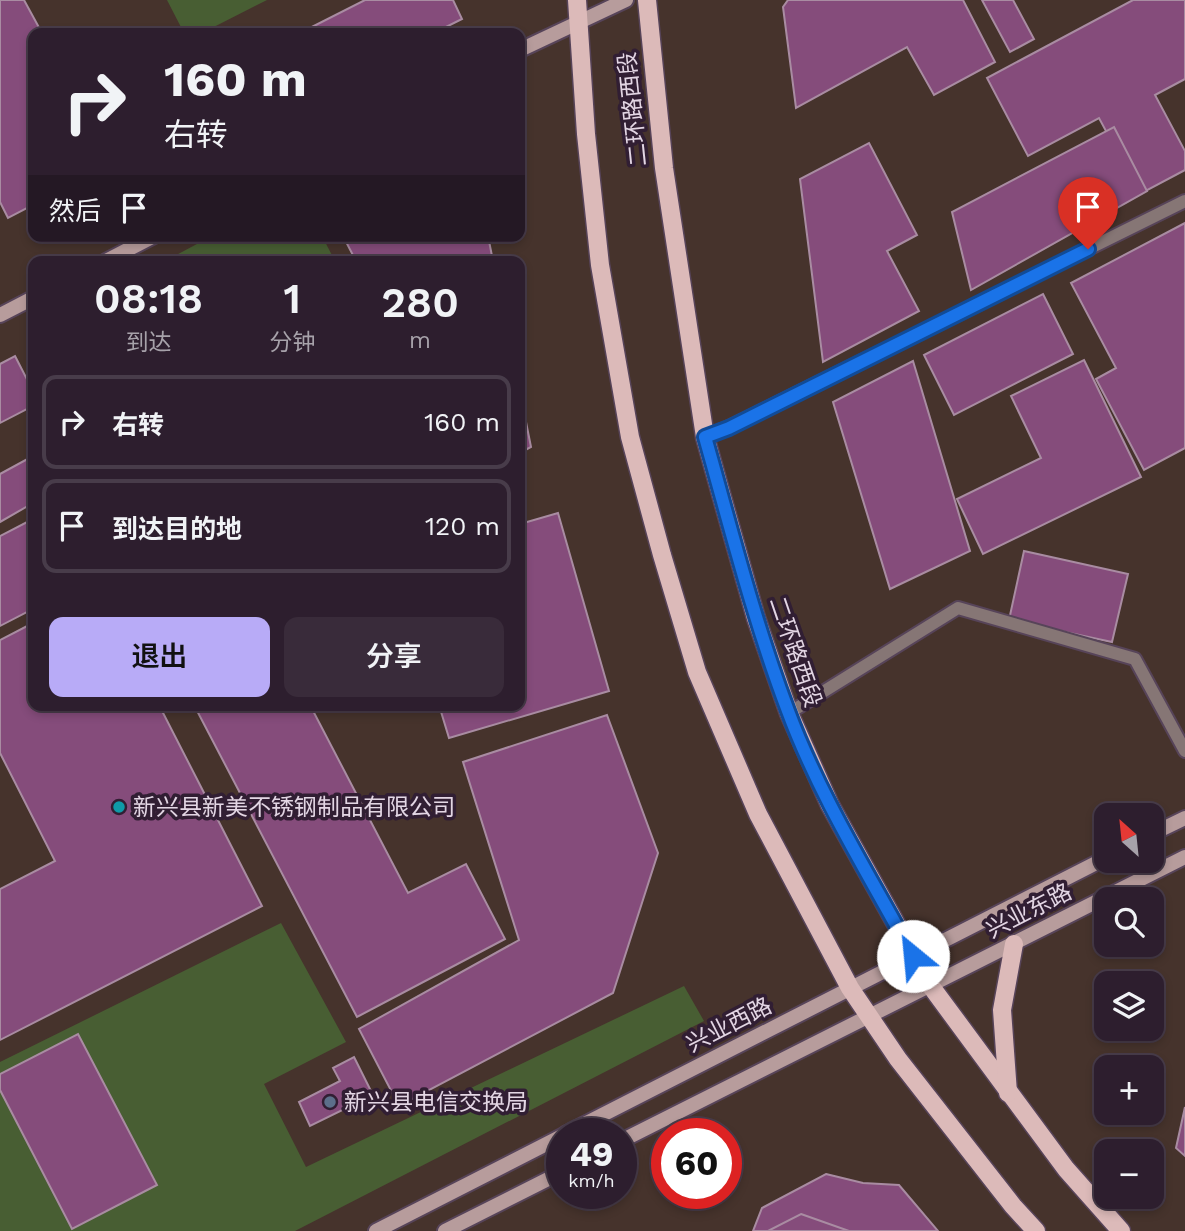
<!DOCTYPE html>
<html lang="zh">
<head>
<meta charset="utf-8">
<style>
  body { margin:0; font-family:"Work Sans","Noto Sans SC",sans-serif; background:#392b3a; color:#f1f3f6; height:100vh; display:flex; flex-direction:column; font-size:26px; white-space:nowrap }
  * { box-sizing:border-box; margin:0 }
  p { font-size:23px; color:#a7a2aa }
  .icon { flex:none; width:38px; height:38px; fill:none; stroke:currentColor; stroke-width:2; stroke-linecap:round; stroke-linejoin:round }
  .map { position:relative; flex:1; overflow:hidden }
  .sheet { position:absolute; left:28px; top:256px; width:497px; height:455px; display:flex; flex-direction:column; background:#2d1e2e; border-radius:14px; box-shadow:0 4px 10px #0003,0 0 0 2px #483c4a }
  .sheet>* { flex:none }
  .banner { position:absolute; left:28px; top:28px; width:497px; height:214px; border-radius:14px; box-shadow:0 4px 10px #0003,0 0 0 2px #483c4a; background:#2d1e2e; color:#f1f3f6; overflow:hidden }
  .needle { width:46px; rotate:333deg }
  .controls { position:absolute; left:1094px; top:803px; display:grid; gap:14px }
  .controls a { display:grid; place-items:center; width:70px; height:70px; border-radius:14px; background:#2d1e2e; box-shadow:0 4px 10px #0003,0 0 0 2px #483c4a; font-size:35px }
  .speed { position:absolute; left:546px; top:1118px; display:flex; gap:14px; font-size:35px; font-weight:700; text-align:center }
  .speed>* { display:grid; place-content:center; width:91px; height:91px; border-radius:50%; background:#2d1e2e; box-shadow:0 4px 10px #0003,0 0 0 2px #483c4a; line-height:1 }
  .speed small { font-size:18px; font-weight:400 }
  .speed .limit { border:10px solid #d22; background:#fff; color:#111 }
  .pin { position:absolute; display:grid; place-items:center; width:60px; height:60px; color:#fff; margin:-72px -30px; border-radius:50% 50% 50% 0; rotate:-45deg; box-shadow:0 0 7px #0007 }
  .pin .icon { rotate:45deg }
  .me { position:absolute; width:77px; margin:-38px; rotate:332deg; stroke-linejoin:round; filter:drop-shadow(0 0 5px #0008) }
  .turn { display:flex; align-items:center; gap:24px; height:147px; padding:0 21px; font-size:32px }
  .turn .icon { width:91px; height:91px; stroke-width:2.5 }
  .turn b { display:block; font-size:49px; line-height:60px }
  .then { display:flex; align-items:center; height:66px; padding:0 21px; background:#0003; gap:14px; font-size:26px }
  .eta { display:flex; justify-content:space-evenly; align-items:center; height:119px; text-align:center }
  .eta b { font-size:42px; font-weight:600; line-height:49px }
  .button { display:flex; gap:14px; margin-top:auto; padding:14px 21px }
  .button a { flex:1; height:80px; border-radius:14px; background:#b8abf7; color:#111; font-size:28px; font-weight:600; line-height:80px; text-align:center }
  .button a+a { background:#392b3a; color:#f1f3f6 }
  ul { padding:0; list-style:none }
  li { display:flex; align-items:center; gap:21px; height:94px; margin:0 14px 10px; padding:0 7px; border:4px solid #483c4a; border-radius:14px }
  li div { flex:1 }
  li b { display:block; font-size:26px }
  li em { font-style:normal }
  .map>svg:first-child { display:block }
  .industrial { fill:#46332c; fill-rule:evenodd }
  .green { fill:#485e33 }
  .building { fill:#854c7b; stroke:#a98ca2; stroke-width:2 }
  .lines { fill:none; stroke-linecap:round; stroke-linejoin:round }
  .lane-casing { stroke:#574459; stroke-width:16 }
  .secondary-casing { stroke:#574459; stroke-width:18 }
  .primary-casing { stroke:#574459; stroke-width:21 }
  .lane { stroke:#867675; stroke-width:12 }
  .secondary { stroke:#b79c9c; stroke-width:14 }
  .primary { stroke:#dcbab9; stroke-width:18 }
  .route-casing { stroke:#114b97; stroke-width:18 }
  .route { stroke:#1a73e8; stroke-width:12 }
  .culture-dot { fill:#0f9aa8; stroke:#311e33; stroke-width:2.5 }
  .service-dot { fill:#5c6f8a; stroke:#311e33; stroke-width:2.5 }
  .labels { text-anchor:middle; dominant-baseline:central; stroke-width:7; stroke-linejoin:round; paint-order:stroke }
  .street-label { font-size:23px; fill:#e3d6e4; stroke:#311e33 }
  .poi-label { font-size:23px; fill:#e3d6e4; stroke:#311e33; text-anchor:start }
</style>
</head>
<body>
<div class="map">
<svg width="1185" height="1231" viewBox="0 0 1185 1231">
  <rect width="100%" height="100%" fill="#3c283e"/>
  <path class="industrial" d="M 0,0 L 1185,0 L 1185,1231 L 0,1231 ZM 33,33 L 520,33 L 520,236 L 33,236 ZM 33,261 L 520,261 L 520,705 L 33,705 ZM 1106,816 L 1152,816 L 1152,861 L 1106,861 ZM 1106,900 L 1152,900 L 1152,945 L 1106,945 ZM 1106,984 L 1152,984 L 1152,1029 L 1106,1029 ZM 1106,1068 L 1152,1068 L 1152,1113 L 1106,1113 ZM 562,1134 L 621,1134 L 621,1194 L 562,1194 ZM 667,1134 L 726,1134 L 726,1194 L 667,1194 ZM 1106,1152 L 1152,1152 L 1152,1197 L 1106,1197 Z"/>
  <g class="green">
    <polygon points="167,0 267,0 202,33 184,33"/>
    <polygon points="212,236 322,236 335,261 165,261"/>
    <polygon points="281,923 346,1042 264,1084 306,1167 684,986 704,1021 295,1231 0,1231 0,1062"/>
  </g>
  <g class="building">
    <polygon points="0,0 24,0 42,33 33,33 33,205 8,218 0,202"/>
    <polygon points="365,0 453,0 462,19 434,33 300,33"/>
    <polygon points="788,0 963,0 995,62 934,95 907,47 796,108 783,7"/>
    <polygon points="982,0 1013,0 1034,39 1010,52"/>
    <polygon points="1133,0 1185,0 1185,79 1155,95 1185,151 1185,170 1140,194 1099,118 1028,156 987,78"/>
    <polygon points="1114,127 1147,191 971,290 952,212"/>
    <polygon points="869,143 917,235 887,251 919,311 823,362 800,179"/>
    <polygon points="1185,223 1185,448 1144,470 1096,379 1116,368 1071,283"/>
    <polygon points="343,236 488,236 493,261 356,261"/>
    <polygon points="1043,294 1073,354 954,415 924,355"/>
    <polygon points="15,356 33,391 33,406 0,423 0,364"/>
    <polygon points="1084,360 1141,477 983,554 957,499 1041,458 1011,396"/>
    <polygon points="913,361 970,551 890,589 833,402"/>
    <polygon points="520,392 531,447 520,453"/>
    <polygon points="33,456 33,503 0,522 0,474"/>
    <polygon points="558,513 609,691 449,738 439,705 520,705 520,524"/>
    <polygon points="33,519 33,609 0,626 0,536"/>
    <polygon points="1024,551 1128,574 1112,642 1009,620"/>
    <polygon points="33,623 33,705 159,705 262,906 0,1040 0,889 55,861 0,753 0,640"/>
    <polygon points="194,705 310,705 408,893 466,864 505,939 357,1017"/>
    <polygon points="607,715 658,853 613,993 399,1106 359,1029 519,940 463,762"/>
    <polygon points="78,1034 157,1185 72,1229 0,1090 0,1074"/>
    <polygon points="354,1057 373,1095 310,1126 299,1102 340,1081 333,1068"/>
    <polygon points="1185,1107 1185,1156 1176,1148"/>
    <polygon points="826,1174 863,1183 899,1185 938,1231 753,1231 762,1208"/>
    <polygon points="801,1214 849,1231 768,1231"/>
  </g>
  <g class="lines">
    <g class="lane-casing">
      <g id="lane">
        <polyline points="705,437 729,427 1185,201"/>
        <polyline points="789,713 958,608 1135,659 1185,751"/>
      </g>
    </g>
    <g class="secondary-casing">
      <g id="secondary">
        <polyline points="520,50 626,0"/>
        <polyline points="106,261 154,236"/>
        <polyline points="0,315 33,298"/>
        <polyline points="1152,834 1185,818"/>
        <polyline points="565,1134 1106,858"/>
        <polyline points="621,1141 1185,857"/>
        <polyline points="376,1231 562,1136"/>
        <polyline points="445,1231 562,1172"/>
      </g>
    </g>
    <g class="primary-casing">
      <g id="primary">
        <polyline points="577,0 586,134 600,265 630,437 662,555 697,672 758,814 850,988 898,1059 1013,1206 1036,1231"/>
        <polyline points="647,0 664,168 705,437 756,618 789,713 830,805 930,985 1066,1169 1121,1231"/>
        <polyline points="1008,1093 1002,1010 1014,944"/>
      </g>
    </g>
    <use href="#lane" class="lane"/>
    <use href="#secondary" class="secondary"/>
    <use href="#primary" class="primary"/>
  </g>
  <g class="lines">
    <g class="route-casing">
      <path id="route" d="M 913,956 C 870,876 820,797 788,711 C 754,621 731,529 705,437 L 729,428 L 1088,249"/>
    </g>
    <use href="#route" class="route"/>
  </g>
  <circle class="culture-dot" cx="119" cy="807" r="7"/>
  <circle class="service-dot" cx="330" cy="1102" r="7"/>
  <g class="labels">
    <g class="street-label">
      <text transform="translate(633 109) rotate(-96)">二环路西段</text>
      <text transform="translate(795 652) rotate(71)">二环路西段</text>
      <text transform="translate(1029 911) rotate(-27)">兴业东路</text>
      <text transform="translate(729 1025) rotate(-27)">兴业西路</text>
    </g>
    <g class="poi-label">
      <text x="133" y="807">新兴县新美不锈钢制品有限公司</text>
      <text x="344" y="1102">新兴县电信交换局</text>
    </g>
  </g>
</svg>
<div class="controls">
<a><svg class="needle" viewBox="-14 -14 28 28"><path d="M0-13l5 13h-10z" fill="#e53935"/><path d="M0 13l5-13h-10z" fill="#a7a2aa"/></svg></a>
<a><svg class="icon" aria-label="search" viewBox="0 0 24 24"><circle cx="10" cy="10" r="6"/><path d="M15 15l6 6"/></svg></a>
<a><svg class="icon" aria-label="layers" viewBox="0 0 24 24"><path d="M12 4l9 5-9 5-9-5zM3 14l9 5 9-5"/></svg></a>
<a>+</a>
<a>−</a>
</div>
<div class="speed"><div>49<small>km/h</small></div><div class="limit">60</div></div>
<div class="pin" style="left:1088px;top:249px;background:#d93025"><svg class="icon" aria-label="arrive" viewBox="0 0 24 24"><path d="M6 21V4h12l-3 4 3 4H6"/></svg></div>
<svg class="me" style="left:913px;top:956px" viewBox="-20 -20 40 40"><circle r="19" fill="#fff"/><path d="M0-13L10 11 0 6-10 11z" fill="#1a73e8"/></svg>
<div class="banner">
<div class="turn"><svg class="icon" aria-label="right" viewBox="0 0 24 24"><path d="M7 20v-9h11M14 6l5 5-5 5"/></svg><div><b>160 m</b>右转</div></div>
<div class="then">然后<svg class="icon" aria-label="arrive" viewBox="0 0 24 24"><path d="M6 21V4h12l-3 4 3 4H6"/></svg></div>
</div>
<section class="sheet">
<div class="eta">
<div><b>08:18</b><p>到达</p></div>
<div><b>1</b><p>分钟</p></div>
<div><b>280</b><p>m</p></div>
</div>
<ul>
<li><svg class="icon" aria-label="right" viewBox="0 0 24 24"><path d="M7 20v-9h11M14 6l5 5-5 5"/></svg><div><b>右转</b></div><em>160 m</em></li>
<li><svg class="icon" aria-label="arrive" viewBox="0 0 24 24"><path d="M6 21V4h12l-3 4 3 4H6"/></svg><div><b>到达目的地</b></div><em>120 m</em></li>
</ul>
<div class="button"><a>退出</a><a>分享</a></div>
</section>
</div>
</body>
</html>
